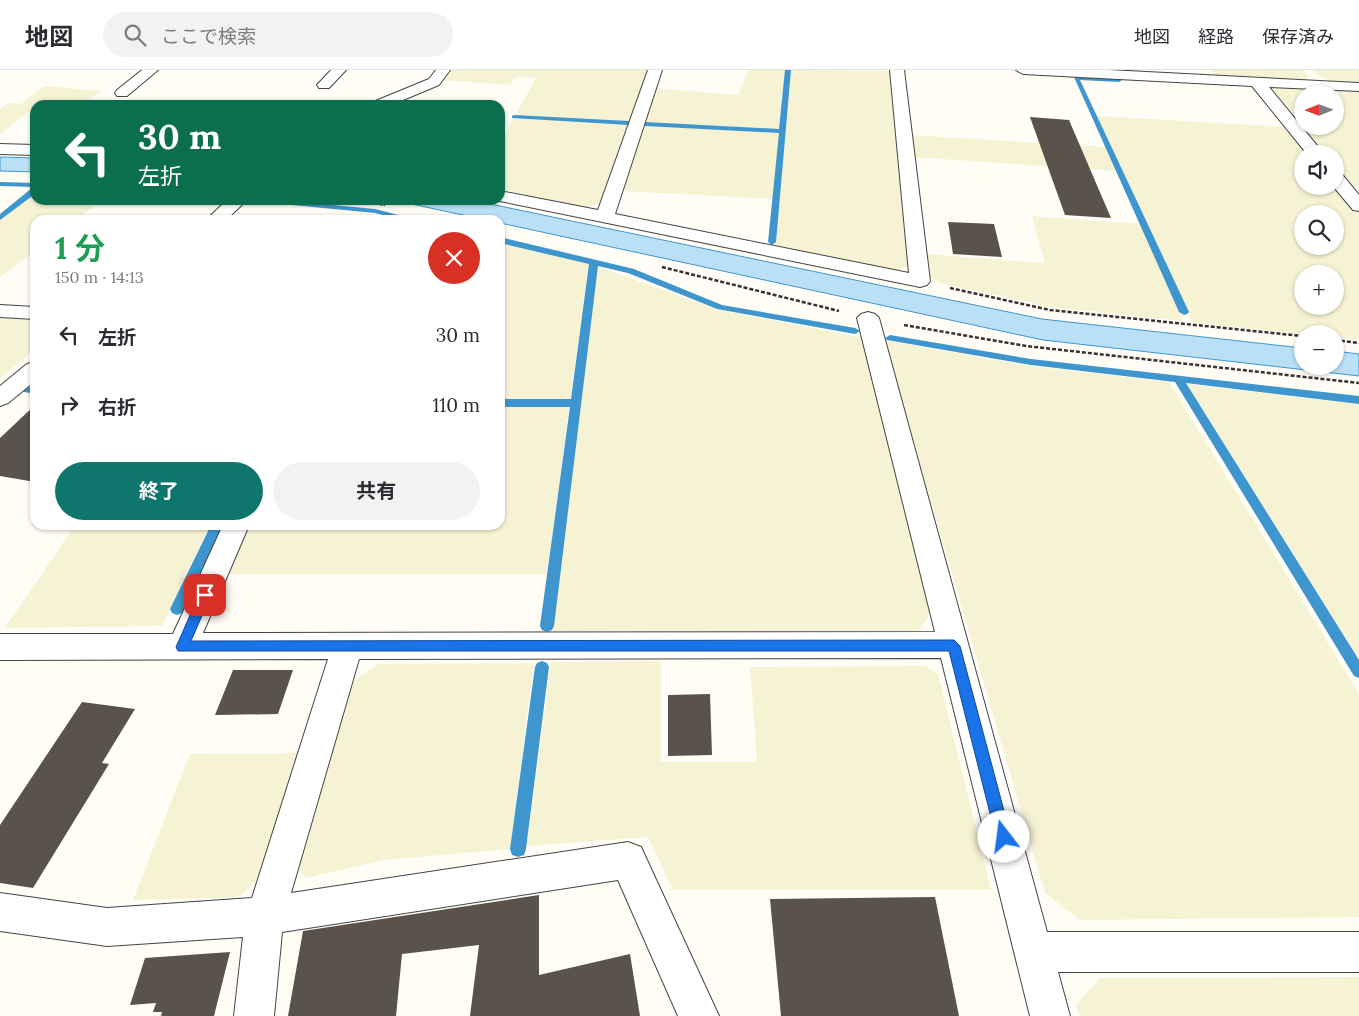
<!DOCTYPE html>
<html lang="ja">
<head>
<meta charset="utf-8">
<style>
  body { margin:0; font-family:Lora,"Noto Sans JP",serif; background:#f2f2f3; color:#2b2b33; height:100vh; display:flex; flex-direction:column; font-size:19px; white-space:nowrap }
  * { box-sizing:border-box; margin:0 }
  p { font-size:16px; color:#7c7c81 }
  .icon { flex:none; width:28px; height:28px; fill:none; stroke:currentColor; stroke-width:2; stroke-linecap:round; stroke-linejoin:round }
  .map { position:relative; flex:1; overflow:hidden }
  .sheet { position:absolute; left:30px; top:145px; width:475px; height:315px; display:flex; flex-direction:column; background:#fff; border-radius:15px; box-shadow:0 1px 4px #0004 }
  .sheet>* { flex:none }
  .hud { position:absolute; left:30px; top:30px; width:475px; height:105px; border-radius:15px; box-shadow:0 1px 4px #0004; background:#0b6e4f; color:#fff; overflow:hidden }
  .needle { width:32px; rotate:269deg }
  .controls { position:absolute; left:1294px; top:15px; display:grid; gap:10px }
  .controls a { display:grid; place-items:center; width:50px; height:50px; border-radius:50%; background:#fff; box-shadow:0 1px 4px #0004; font-size:25px }
  .pin { position:absolute; display:grid; place-items:center; width:42px; height:42px; color:#fff; margin:-21px; border-radius:10px; box-shadow:0 2px 8px #0006 }
  .me { position:absolute; width:55px; margin:-28px; rotate:345deg; stroke-linejoin:round; filter:drop-shadow(0 0 4px #0008) }
  .turn { display:flex; align-items:center; gap:18px; height:105px; padding:0 25px; font-size:22px }
  .turn .icon { width:65px; height:65px; stroke-width:2.5 }
  .turn b { display:block; font-size:35px; line-height:42px }
  .round { display:grid; place-items:center; flex:none; width:52px; height:52px; border-radius:26px; background:#f2f2f3 }
  .head { display:flex; align-items:center; justify-content:space-between; height:85px; padding:0 25px }
  h1 { font-size:30px; font-weight:700; line-height:38px; color:#1e9e55 }
  .cta { display:flex; gap:10px; margin-top:auto; padding:10px 25px }
  .cta a { flex:1; height:58px; border-radius:30px; background:#0f766e; color:#fff; font-size:20px; font-weight:700; line-height:58px; text-align:center }
  .cta a+a { background:#f2f2f3; color:#2b2b33 }
  ul { padding:0; list-style:none }
  li { display:flex; align-items:center; gap:15px; height:70px; padding:0 25px }
  li div { flex:1 }
  li b { display:block; font-size:19px }
  li em { font-style:normal }
  header { display:flex; align-items:center; gap:30px; box-sizing:border-box; height:70px; padding:0 25px; background:#fff; border-bottom:1px solid #e1e1e2 }
  header strong { font-size:24px }
  nav { display:flex; gap:28px; margin-inline-start:auto; font-size:18px }
  .search { width:350px; height:45px; background:#f2f2f3; display:flex; align-items:center; gap:12px; box-sizing:border-box; padding:0 18px; border-radius:28px; color:#7c7c81; font-size:19px }
  .map>svg:first-child { display:block }
  .farmland { fill:#f6f3d4; fill-rule:evenodd }
  .water { fill:#b9e0f7; stroke:#3f96cf }
  .lines { fill:none; stroke-linecap:round; stroke-linejoin:round }
  .stream { fill:#3f96cf; fill-rule:evenodd }
  .building { fill:#5a524d }
  .minor-casing { stroke:#444; stroke-width:2 }
  .path-far1 { stroke:#333; stroke-width:2; stroke-dasharray:3 1; stroke-linecap:butt }
  .path { stroke:#333; stroke-width:2.5; stroke-dasharray:4 2; stroke-linecap:butt }
  .minor { fill:#fff; fill-rule:evenodd }
  .route { fill:#1a73e8; stroke:#114b97 }
</style>
</head>
<body>
<header>
<strong>地図</strong>
<div class="search"><svg class="icon" aria-label="search" viewBox="0 0 24 24"><circle cx="10" cy="10" r="6"/><path d="M15 15l6 6"/></svg>ここで検索</div>
<nav><a>地図</a><a>経路</a><a>保存済み</a></nav>
</header>
<div class="map">
<svg width="1359" height="946" viewBox="0 0 1359 946">
  <rect width="100%" height="100%" fill="#fffdf5"/>
  <g class="farmland">
    <polygon points="451,0 648,0 631,52 515,46 536,8 516,7 510,15 442,10"/>
    <polygon points="749,0 787,0 780,60 643,53 653,18 738,25"/>
    <polygon points="791,0 891,1 911,194 896,202 774,176"/>
    <polygon points="1211,0 1304,0 1308,5 1306,11 1214,5"/>
    <polygon points="1313,0 1359,0 1359,13 1331,11 1320,7"/>
    <polygon points="44,16 101,21 87,32 72,32 69,35 35,35 35,37 0,64 0,39 8,33 21,34"/>
    <path d="M 1277,17 L 1359,20 L 1359,118 L 1351,117 L 1335,98 L 1335,84 L 1323,84 L 1272,22 ZM 1302,24 L 1335,24 L 1335,56 L 1302,56 Z"/>
    <path d="M 1096,46 L 1290,57 L 1312,84 L 1302,84 L 1302,116 L 1335,116 L 1335,113 L 1359,144 L 1359,270 L 1335,267 L 1335,264 L 1302,264 L 1192,252 ZM 1302,144 L 1335,144 L 1335,176 L 1302,176 ZM 1302,204 L 1335,204 L 1335,236 L 1302,236 Z"/>
    <polygon points="513,48 630,54 604,132 584,138 500,119 500,76"/>
    <polygon points="642,55 780,62 773,129 622,121"/>
    <polygon points="909,65 1107,77 1117,101 911,87"/>
    <polygon points="35,122 35,130 102,130 76,150 35,150 35,181 0,207 0,149"/>
    <polygon points="1032,146 1141,154 1184,251 1050,237 940,213 928,205 926,184 1045,193"/>
    <polygon points="500,173 589,193 547,504 228,504 250,455 500,455"/>
    <polygon points="596,196 716,239 863,268 931,542 918,561 553,561"/>
    <polygon points="0,247 35,250 35,279 0,308"/>
    <polygon points="884,270 1031,296 1169,312 1359,624 1359,847 1080,850 1045,823"/>
    <polygon points="1187,314 1359,334 1359,589"/>
    <polygon points="75,455 210,455 162,556 5,558"/>
    <polygon points="661,591 661,692 757,692 750,597 925,596 938,604 991,820 673,820 648,767 527,776 551,592"/>
    <polygon points="534,593 510,779 384,790 306,808 299,800 352,612 378,594"/>
    <polygon points="303,683 266,802 239,827 133,830 190,684"/>
    <polygon points="1359,907 1359,946 1079,946 1076,935 1100,908"/>
  </g>
  <g class="water">
    <polygon points="0,87 35,88 35,102 0,101"/>
    <polygon points="393,130 471,130 1042,249 1302,278 1302,296 1335,296 1335,281 1359,284 1359,306 1043,270 500,153 500,150 486,150"/>
  </g>
  <g class="lines">
    <g class="stream">
      <polygon points="785,0 791,0 776,172 772,175 768,172 779,63 645,56 641,54 645,52 779,59"/>
      <polygon points="1074,7 1119,8 1122,10 1119,12 1080,10 1189,242 1187,244 1184,245 1179,242"/>
      <polygon points="514,45 629,51 633,53 629,55 512,48 512,46"/>
      <polygon points="0,112 35,113 35,117 0,116"/>
      <polygon points="32,118 35,118 35,124 0,150 0,144"/>
      <polygon points="280,130 375,139 418,150 403,150 375,143 282,134 278,132"/>
      <polygon points="500,167 634,199 722,235 855,258 860,261 855,264 717,239 628,203 598,196 554,556 552,560 547,562 542,560 540,556 570,337 500,337 500,329 571,329 589,194 500,173"/>
      <polygon points="890,265 1031,289 1359,326 1359,334 1186,313 1359,590 1359,608 1354,606 1175,312 1031,295 887,270 885,268"/>
      <polygon points="28,317 35,318 35,324 24,322 23,320"/>
      <polygon points="211,455 223,455 182,543 177,545 172,543 170,539"/>
      <polygon points="542,591 547,593 549,597 526,779 524,785 518,787 512,785 510,779 535,597 537,593"/>
    </g>
  </g>
  <g class="building">
    <polygon points="1030,47 1069,50 1111,148 1065,145"/>
    <polygon points="948,152 994,154 1002,187 953,184"/>
    <polygon points="35,335 35,412 0,406 0,368"/>
    <polygon points="233,600 293,600 278,644 215,645"/>
    <polygon points="710,624 712,685 668,686 668,625"/>
    <polygon points="82,632 135,639 102,693 109,694 33,818 0,813 0,755"/>
    <polygon points="539,825 539,905 630,884 640,946 470,946 479,875 402,884 396,946 288,946 303,861"/>
    <polygon points="935,827 959,946 781,946 770,829"/>
    <polygon points="230,882 214,946 161,946 162,942 153,942 156,933 130,935 145,888"/>
  </g>
  <g class="lines">
    <g class="minor-casing">
      <g id="minor">
        <polygon points="142,0 158,0 127,26 117,26 115,23 117,20"/>
        <polygon points="331,0 346,0 329,18 319,18 317,15"/>
        <polygon points="436,0 450,0 439,15 391,35 370,35 373,32 429,9"/>
        <polygon points="648,0 662,0 615,144 909,203 890,0 904,0 930,211 927,215 920,217 495,130 500,130 500,121 598,140"/>
        <polygon points="1016,0 1108,0 1359,13 1359,21 1269,17 1324,84 1307,84 1252,16 1023,4"/>
        <polygon points="0,74 35,75 35,85 0,84"/>
        <polygon points="1335,102 1341,103 1359,125 1359,141 1353,140 1333,116"/>
        <polygon points="227,130 247,130 226,150 206,150"/>
        <polygon points="0,235 35,237 35,249 0,247"/>
        <polygon points="868,242 875,244 879,248 1047,862 1359,862 1359,902 1058,902 1070,946 1030,946 941,588 359,589 291,823 628,772 641,777 719,946 678,946 618,810 282,862 274,946 234,946 243,867 107,876 0,861 0,823 107,838 252,828 328,589 0,590 0,564 173,564 223,455 249,455 203,563 935,562 857,248 861,244"/>
        <polygon points="35,292 35,311 8,333 0,336 0,316 27,294"/>
      </g>
    </g>
    <polyline class="path-far1" points="352,130 385,135"/>
    <g class="path">
      <polyline points="662,197 839,241"/>
      <polyline points="950,218 1050,240 1302,266"/>
      <polyline points="904,255 1026,276 1359,313"/>
      <polyline points="1335,270 1359,273"/>
    </g>
    <use href="#minor" class="minor"/>
  </g>
  <polygon class="route" points="205,520 211,525 191,571 954,570 960,576 1011,767 1009,772 1004,775 999,772 996,767 949,581 178,581 176,577 199,525"/>
</svg>
<div class="controls">
<a><svg class="needle" viewBox="-14 -14 28 28"><path d="M0-13l5 13h-10z" fill="#e53935"/><path d="M0 13l5-13h-10z" fill="#7c7c81"/></svg></a>
<a><svg class="icon" aria-label="sound" viewBox="0 0 24 24"><path d="M4 9h4l5-4v14l-5-4H4zM17 9q2 3 0 6"/></svg></a>
<a><svg class="icon" aria-label="search" viewBox="0 0 24 24"><circle cx="10" cy="10" r="6"/><path d="M15 15l6 6"/></svg></a>
<a>+</a>
<a>−</a>
</div>
<div class="pin" style="left:205px;top:525px;background:#d93025"><svg class="icon" aria-label="arrive" viewBox="0 0 24 24"><path d="M6 21V4h12l-3 4 3 4H6"/></svg></div>
<svg class="me" style="left:1004px;top:767px" viewBox="-20 -20 40 40"><circle r="19" fill="#fff"/><path d="M0-13L10 11 0 6-10 11z" fill="#1a73e8"/></svg>
<div class="hud">
<div class="turn"><svg class="icon" aria-label="left" viewBox="0 0 24 24"><path d="M17 20v-9H6M10 6l-5 5 5 5"/></svg><div><b>30 m</b>左折</div></div>
</div>
<section class="sheet">
<div class="head"><div><h1>1 分</h1><p>150 m · 14:13</p></div><a class="round" style="background:#d93025;color:#fff"><svg class="icon" aria-label="close" viewBox="0 0 24 24"><path d="M6 6l12 12M18 6L6 18"/></svg></a></div>
<ul>
<li><svg class="icon" aria-label="left" viewBox="0 0 24 24"><path d="M17 20v-9H6M10 6l-5 5 5 5"/></svg><div><b>左折</b></div><em>30 m</em></li>
<li><svg class="icon" aria-label="right" viewBox="0 0 24 24"><path d="M7 20v-9h11M14 6l5 5-5 5"/></svg><div><b>右折</b></div><em>110 m</em></li>
</ul>
<div class="cta"><a>終了</a><a>共有</a></div>
</section>
</div>
</body>
</html>
